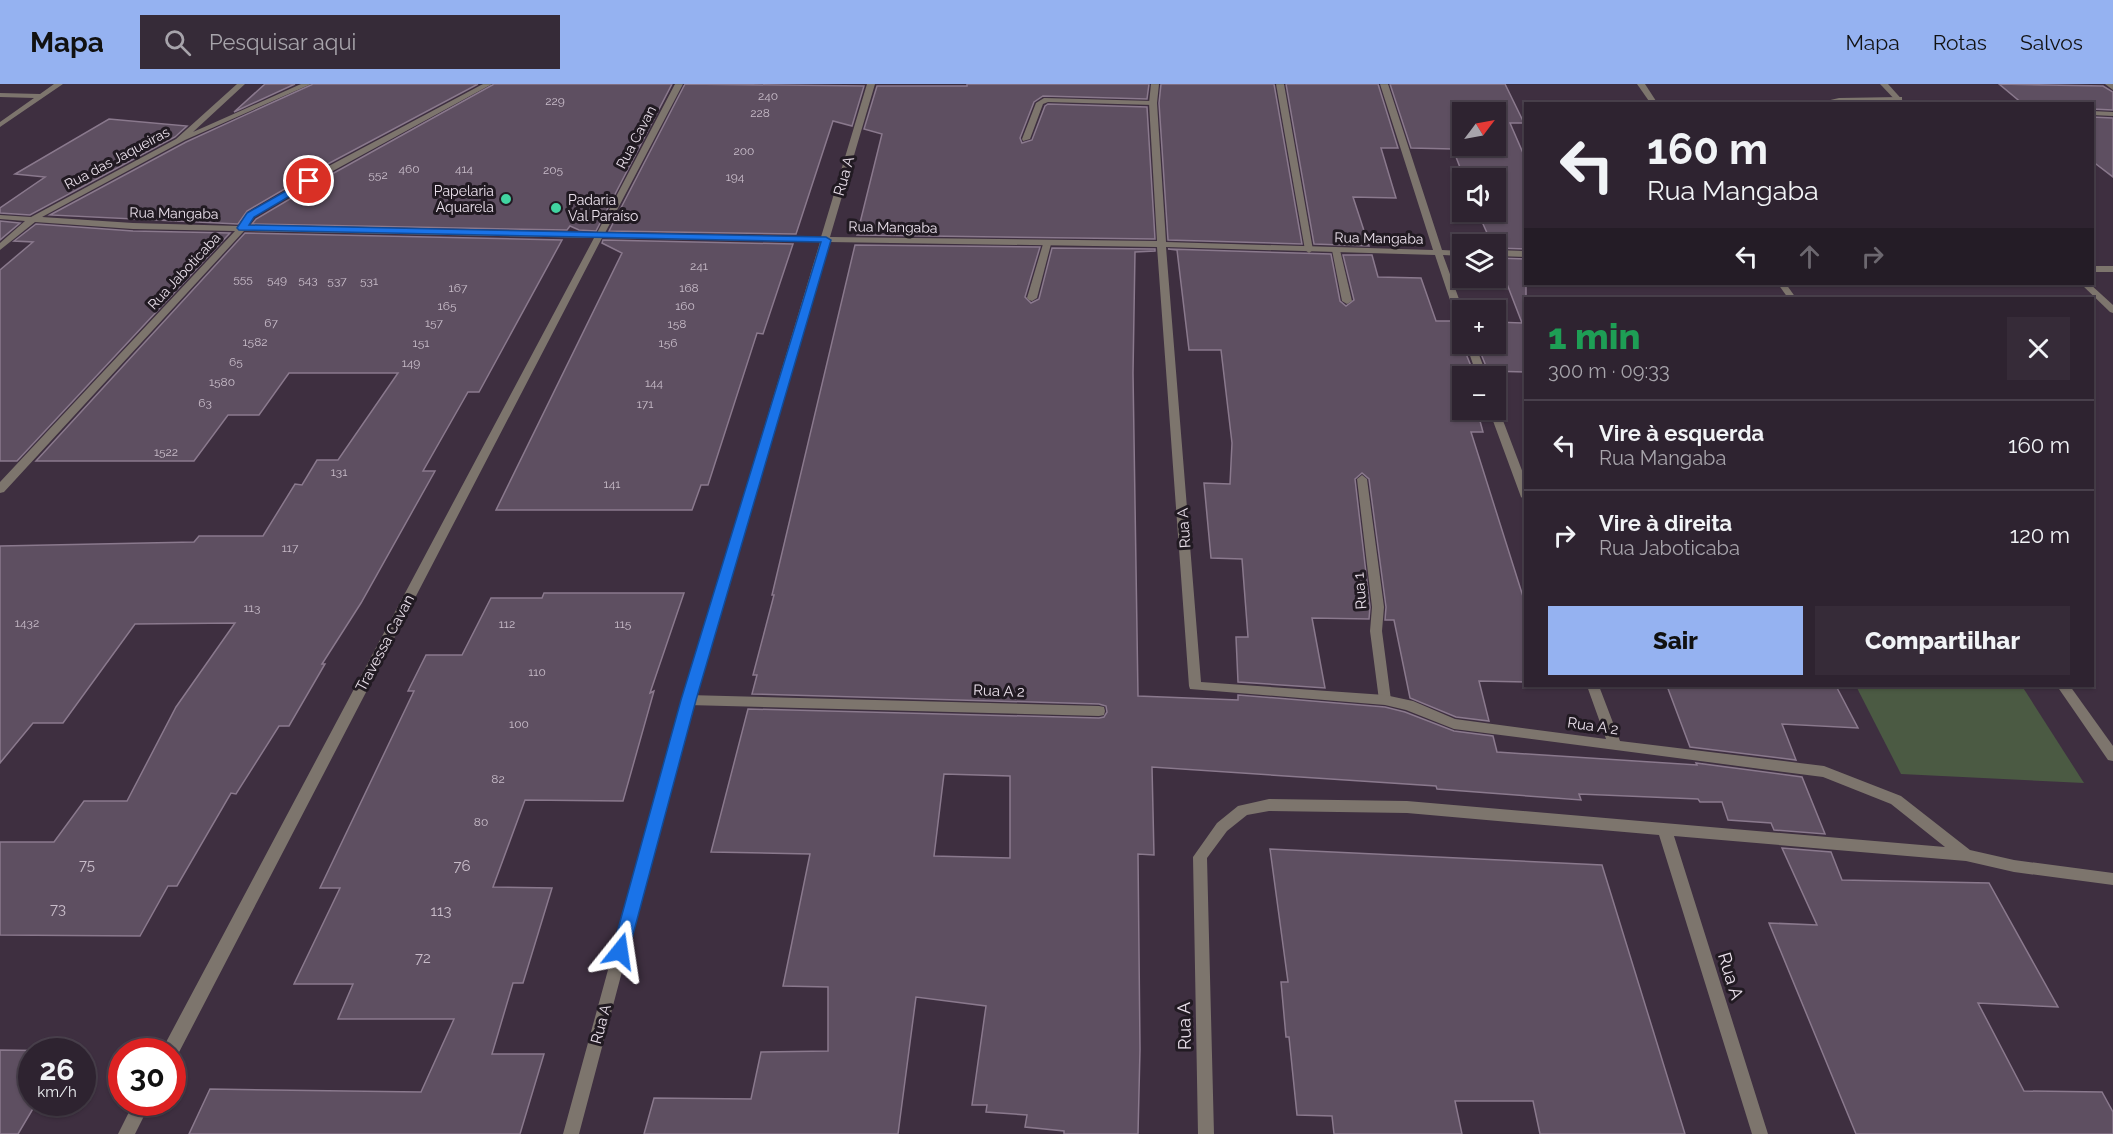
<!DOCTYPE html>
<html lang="pt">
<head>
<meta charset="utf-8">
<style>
  body { margin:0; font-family:Raleway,sans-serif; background:#362b38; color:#f1f3f6; height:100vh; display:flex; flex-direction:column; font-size:22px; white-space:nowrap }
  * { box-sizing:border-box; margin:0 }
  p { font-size:20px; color:#a7a4ab }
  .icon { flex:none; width:33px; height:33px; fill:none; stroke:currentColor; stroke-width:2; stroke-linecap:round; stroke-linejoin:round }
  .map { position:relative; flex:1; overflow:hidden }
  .panel { position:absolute; left:1524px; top:213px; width:570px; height:390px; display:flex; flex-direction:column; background:#2e2330; border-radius:0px; box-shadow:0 2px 4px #0004,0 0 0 2px #49404c }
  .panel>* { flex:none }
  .guide { position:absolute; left:1524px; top:18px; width:570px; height:183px; border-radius:0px; box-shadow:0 2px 4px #0004,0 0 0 2px #49404c; background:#2e2330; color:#f1f3f6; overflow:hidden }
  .needle { width:39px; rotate:58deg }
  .controls { position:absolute; left:1452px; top:18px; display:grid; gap:12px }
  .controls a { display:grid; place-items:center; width:54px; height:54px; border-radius:0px; background:#2e2330; box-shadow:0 2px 4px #0004,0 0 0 2px #49404c; font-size:30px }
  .speed { position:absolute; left:18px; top:954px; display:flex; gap:12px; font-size:30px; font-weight:700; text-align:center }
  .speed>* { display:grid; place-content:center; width:78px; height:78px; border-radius:50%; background:#2e2330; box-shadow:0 2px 4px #0004,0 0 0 2px #49404c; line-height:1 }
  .speed small { font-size:15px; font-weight:400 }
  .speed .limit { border:9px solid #d22; background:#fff; color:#111 }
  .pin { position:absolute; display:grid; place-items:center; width:51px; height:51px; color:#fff; margin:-26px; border:3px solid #fff; border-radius:50%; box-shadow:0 2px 6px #0007 }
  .me { position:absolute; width:66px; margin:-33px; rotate:15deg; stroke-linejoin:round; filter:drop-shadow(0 0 4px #0008) }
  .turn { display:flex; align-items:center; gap:21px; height:126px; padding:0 24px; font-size:27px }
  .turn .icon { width:78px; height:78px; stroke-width:2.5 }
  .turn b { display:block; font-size:42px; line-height:51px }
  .lanes { display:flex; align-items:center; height:57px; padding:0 24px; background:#0003; justify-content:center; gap:30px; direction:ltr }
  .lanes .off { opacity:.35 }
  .round { display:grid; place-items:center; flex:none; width:63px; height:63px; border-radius:0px; background:#362b38 }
  .headline { display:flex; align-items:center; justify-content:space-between; height:102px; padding:0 24px }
  h1 { font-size:36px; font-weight:800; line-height:45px; color:#1e9e55 }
  .cta { display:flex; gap:12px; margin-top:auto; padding:12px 24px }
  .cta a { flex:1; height:69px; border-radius:0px; background:#95b2f1; color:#111; font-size:24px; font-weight:800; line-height:69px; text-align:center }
  .cta a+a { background:#362b38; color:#f1f3f6 }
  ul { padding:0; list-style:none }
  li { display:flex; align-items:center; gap:18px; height:90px; padding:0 24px; border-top:2px solid #49404c }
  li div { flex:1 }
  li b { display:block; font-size:22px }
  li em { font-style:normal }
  header { display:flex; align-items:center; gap:36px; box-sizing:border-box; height:84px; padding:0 30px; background:#95b2f1; color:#111 }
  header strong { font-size:28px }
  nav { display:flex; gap:33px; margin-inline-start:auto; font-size:21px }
  .search { width:420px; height:54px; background:#362b38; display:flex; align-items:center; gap:15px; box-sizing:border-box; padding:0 21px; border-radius:0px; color:#a7a4ab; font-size:22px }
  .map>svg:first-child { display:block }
  .green { fill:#4b5a43 }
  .building { fill:#5e4f61; stroke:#8a798d; stroke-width:1.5; fill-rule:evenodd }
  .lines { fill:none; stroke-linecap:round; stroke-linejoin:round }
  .lane { fill:#7d756d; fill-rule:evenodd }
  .street { fill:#7d756d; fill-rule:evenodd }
  .route { fill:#1a73e8; stroke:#114b97; stroke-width:1.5 }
  .poi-dot { fill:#41d4a1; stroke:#211a22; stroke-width:2 }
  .labels { text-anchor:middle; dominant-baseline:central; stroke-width:6; stroke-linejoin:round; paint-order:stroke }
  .number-label { font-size:12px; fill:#c8bcc9 }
  .far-street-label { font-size:14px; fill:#ebe1ec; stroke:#211a22 }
  .far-poi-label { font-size:14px; fill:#ebe1ec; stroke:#211a22; text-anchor:end }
  .street-label { font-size:15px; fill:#ebe1ec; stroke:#211a22 }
  .near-number-label { font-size:15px; fill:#c8bcc9 }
  .near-street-label { font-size:18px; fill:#ebe1ec; stroke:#211a22 }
</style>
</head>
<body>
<header>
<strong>Mapa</strong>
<div class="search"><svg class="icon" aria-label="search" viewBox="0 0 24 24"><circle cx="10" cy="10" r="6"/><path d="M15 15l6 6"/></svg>Pesquisar aqui</div>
<nav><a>Mapa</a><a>Rotas</a><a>Salvos</a></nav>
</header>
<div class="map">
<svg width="2113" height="1050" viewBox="0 0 2113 1050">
  <rect width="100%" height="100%" fill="#3e2f40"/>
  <polygon class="green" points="1856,602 2022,602 2084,699 1901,690"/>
  <g class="building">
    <polygon points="265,0 295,0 234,28"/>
    <polygon points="313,0 478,0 324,82 247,127 238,140 50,131 186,58"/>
    <polygon points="494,0 672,0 596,147 579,146 570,142 567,146 252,140 256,135 332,90"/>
    <polygon points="685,0 864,2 852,42 833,37 796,150 609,147"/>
    <polygon points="967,0 1149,0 1147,15 1043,12 1034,18 1020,54 1022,59 1032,56 1045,22 1048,20 1147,23 1155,155 857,151 882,50 864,45 877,2 967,2"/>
    <polygon points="1161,0 1274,0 1302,160 1168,156 1159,19"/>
    <polygon points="1286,0 1378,0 1398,64 1381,64 1396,114 1353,113 1369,162 1314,160"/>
    <path d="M 1390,0 L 1505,0 L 1524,39 L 1510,39 L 1526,76 L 1526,165 L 1496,164 L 1496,160 L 1492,160 L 1479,131 L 1478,128 L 1496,128 L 1496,94 L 1464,94 L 1453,65 L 1411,64 ZM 1462,28 L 1496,28 L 1496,62 L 1462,62 Z"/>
    <polygon points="1999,0 2103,2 2113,8 2113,26 2092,25 2092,20 2023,20"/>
    <polygon points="2092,33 2113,34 2113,93 2092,77"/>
    <polygon points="109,35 187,42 175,53 30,131 0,129 0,124 45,93 15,90"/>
    <polygon points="0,137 20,139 0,156"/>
    <polygon points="36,140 133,147 230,149 17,377 0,377 0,186 33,158 14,157"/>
    <polygon points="245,149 562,156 479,308 468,308 423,387 435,387 361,519 322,580 325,580 289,642 279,642 236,710 231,709 177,802 168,802 140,852 0,851 0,758 54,758 84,717 127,717 176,623 235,539 135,540 63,639 33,639 0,679 0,462 194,458 199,452 263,452 295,400 302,401 317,376 338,376 398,289 289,289 259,331 228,331 194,377 36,377"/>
    <polygon points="603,156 793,160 763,250 757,249 708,401 701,401 692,426 496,426 622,169 602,159"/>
    <path d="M 855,161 L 1040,163 L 1025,213 L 1031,219 L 1039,215 L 1052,164 L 1155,165 L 1155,167 L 1135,168 L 1133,289 L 1138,612 L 1238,616 L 1238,611 L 1385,623 L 1405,628 L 1454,647 L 1493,652 L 1497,668 L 1697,681 L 1696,679 L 1802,693 L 1825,750 L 1774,746 L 1771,739 L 1728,736 L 1722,718 L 1700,718 L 1698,715 L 1579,710 L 1581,716 L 1437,705 L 1436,702 L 1152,683 L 1154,771 L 1138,770 L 1140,965 L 1138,1050 L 1064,1050 L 1064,1047 L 1025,1043 L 1027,1031 L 986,1028 L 987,1021 L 972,1021 L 986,922 L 916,913 L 898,1050 L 644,1050 L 654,1014 L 751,1015 L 761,968 L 828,967 L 828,903 L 783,902 L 810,770 L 711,768 L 748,625 L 1099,634 L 1104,633 L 1107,628 L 1106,622 L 1099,620 L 752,610 L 757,591 L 753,591 L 774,511 L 772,511 ZM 944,690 L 1010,692 L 1010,774 L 934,772 Z"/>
    <polygon points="1168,165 1331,170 1340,217 1346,222 1354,216 1343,171 1372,171 1378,193 1421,194 1436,237 1455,237 1462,242 1462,260 1473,287 1465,287 1467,292 1462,292 1462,326 1477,326 1483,348 1471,348 1526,522 1526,598 1479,597 1489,637 1456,633 1410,614 1394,536 1385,536 1386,523 1369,395 1362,389 1355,395 1370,523 1369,535 1312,534 1325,604 1238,598 1236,553 1248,553 1242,475 1211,474 1204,399 1230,400 1232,359 1221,266 1189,266 1177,166"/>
    <polygon points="1497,174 1526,175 1526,288 1488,287 1477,260 1496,260 1496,238 1522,239"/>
    <polygon points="544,509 684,509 650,609 654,607 623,717 525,716 493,803 552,804 523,899 513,899 492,970 544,970 520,1050 189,1050 210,1005 421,1008 454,935 338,935 353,900 294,900 340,804 320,804 414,607 408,607 426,571 462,571 491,514 542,514"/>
    <polygon points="1667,602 1836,602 1858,644 1782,640 1796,676 1690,663"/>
    <polygon points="1782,764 1831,768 1842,796 1989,799 2058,923 1978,919 2024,1007 2102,1008 2113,1028 2113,1050 1856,1050 1769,839 1817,841"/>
    <polygon points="1270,765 1602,781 1685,1050 1540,1050 1533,1017 1455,1017 1462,1050 1334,1050 1332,1032 1297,1031 1289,953 1286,953 1281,898 1288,898"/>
    <polygon points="0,966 69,967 32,968 32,1018 37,1018 18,1050 0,1050"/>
  </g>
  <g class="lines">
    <g class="lane">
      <polygon points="1276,0 1284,0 1313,166 1309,169 1305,166"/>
      <polygon points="1899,13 1902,13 1902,17 1813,20 1839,14"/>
      <polygon points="1044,14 1153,17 1157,19 1153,21 1048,18 1043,20 1030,55 1023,57 1022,55 1036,19"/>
      <polygon points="1047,157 1051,160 1037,214 1032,217 1029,216 1027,214 1043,160"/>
      <polygon points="1336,163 1340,166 1352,217 1347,220 1342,217 1332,166"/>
      <polygon points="1362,391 1367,395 1384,523 1382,547 1391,616 1390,620 1380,620 1379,616 1370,547 1372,523 1357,395"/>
      <polygon points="688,611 1099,622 1104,623 1105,627 1104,631 1099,632 688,621 683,620 682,616 683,612"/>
    </g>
    <g class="street">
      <polygon points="54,0 63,0 0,43 0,38 34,14 0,13 0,9 40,10"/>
      <polygon points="237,0 245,0 193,48 301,0 311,0 185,56 42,133 133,139 239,142 248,129 325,84 483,0 492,0 331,88 254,133 248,142 597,149 675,0 683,0 605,149 821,153 867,0 875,0 830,153 1157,157 1149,19 1151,0 1159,0 1157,19 1166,158 1433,166 1380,0 1388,0 1442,166 1462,167 1462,172 1443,171 1463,226 1462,240 1457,237 1435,171 1166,163 1201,598 1385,611 1413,617 1455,635 1606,655 1587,602 1599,602 1620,657 1824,682 1901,712 1970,766 2014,776 2113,789 2113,801 2014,788 1966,777 1674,752 1768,1050 1752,1050 1659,751 1407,729 1269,727 1247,731 1227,747 1207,774 1214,1050 1198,1050 1193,773 1217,739 1238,722 1269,715 1407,717 1945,763 1891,720 1823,693 1454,645 1406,626 1385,621 1190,605 1189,602 1157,163 828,158 694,616 579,1050 563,1050 682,616 820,158 602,154 176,974 172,975 172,968 162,968 164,962 594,154 244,147 4,408 0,409 0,398 235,147 133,145 35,138 0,166 0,159 25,137 0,135 0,131 31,133 176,55"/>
      <polygon points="1637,0 1645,0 1658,20 1651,20"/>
      <polygon points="1880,0 1888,0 1906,20 1899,20"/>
      <polygon points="2105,0 2113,0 2113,6"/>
      <polygon points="2092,27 2113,28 2113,32 2092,31"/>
      <polygon points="1496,166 1526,167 1526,173 1496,172"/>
      <rect x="2092" y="182" width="21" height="6"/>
      <polygon points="1778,200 1786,200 1796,214 1788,214"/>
      <polygon points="2081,200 2090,200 2113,221 2113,229 2110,228"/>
      <polygon points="1466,260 1475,260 1487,292 1477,292"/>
      <polygon points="1496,323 1499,326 1526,397 1526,417 1521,413 1489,326 1496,326"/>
      <polygon points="2057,602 2070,602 2113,662 2113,677 2108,676"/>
      <polygon points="134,1018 151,1018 135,1050 118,1050"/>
    </g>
  </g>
  <polygon class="route" points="309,94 312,95 312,99 254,133 249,141 826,153 831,156 696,616 627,873 620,876 614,873 612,867 681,616 821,158 239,146 237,144 247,129"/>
  <g class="poi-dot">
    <circle cx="506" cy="115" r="6"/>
    <circle cx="556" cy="124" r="6"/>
  </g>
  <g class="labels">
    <g class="number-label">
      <text x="768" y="12">240</text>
      <text x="555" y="17">229</text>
      <text x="760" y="29">228</text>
      <text x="744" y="67">200</text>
      <text x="409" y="85">460</text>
      <text x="464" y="85">414</text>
      <text x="553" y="86">205</text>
      <text x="378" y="91">552</text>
      <text x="735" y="93">194</text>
      <text x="699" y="182">241</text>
      <text x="243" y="195">555</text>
      <text x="277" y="196">549</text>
      <text x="308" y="196">543</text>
      <text x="337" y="197">537</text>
      <text x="369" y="197">531</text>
      <text x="458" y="204">167</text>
      <text x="689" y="204">168</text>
      <text x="447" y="222">165</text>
      <text x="685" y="222">160</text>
      <text x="271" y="239">67</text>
      <text x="434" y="239">157</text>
      <text x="677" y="240">158</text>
      <text x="255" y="258">1582</text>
      <text x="421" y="259">151</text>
      <text x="668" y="259">156</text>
      <text x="236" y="278">65</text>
      <text x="411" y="279">149</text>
      <text x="222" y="298">1580</text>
      <text x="654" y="299">144</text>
      <text x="205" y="319">63</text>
      <text x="645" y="320">171</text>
      <text x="166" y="368">1522</text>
      <text x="339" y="388">131</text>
      <text x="612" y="400">141</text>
      <text x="290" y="464">117</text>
      <text x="252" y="524">113</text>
      <text x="27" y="539">1432</text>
      <text x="507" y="540">112</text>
      <text x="623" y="540">115</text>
      <text x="537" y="588">110</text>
      <text x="519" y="640">100</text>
      <text x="498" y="695">82</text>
      <text x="481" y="738">80</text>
    </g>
    <g class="far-street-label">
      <text transform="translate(636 53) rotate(-62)">Rua Cavan</text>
      <text transform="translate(117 74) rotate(-28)">Rua das Jaqueiras</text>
      <text transform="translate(174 129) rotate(1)">Rua Mangaba</text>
      <text transform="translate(893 143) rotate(1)">Rua Mangaba</text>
      <text transform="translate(1379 154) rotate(1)">Rua Mangaba</text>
      <text transform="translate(184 187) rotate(-47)">Rua Jaboticaba</text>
    </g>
    <g class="far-poi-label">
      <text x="494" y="107">Papelaria<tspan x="494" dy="16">Aquarela</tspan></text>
      <text x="568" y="116" text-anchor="start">Padaria<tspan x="568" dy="16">Val Paraíso</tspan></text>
    </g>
    <g class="street-label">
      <text transform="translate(844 92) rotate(-74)">Rua A</text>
      <text transform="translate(1184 444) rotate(-94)">Rua A</text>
      <text transform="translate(1360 507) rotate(-95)">Rua 1</text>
      <text transform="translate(385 559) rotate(-62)">Travessa Cavan</text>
      <text transform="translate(999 607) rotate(2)">Rua A 2</text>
      <text transform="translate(1593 642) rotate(8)">Rua A 2</text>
      <text transform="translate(601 940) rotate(-75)">Rua A</text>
    </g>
    <g class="near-number-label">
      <text x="87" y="781">75</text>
      <text x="462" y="782">76</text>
      <text x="58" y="825">73</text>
      <text x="441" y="827">113</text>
      <text x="423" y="874">72</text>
    </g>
    <g class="near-street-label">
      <text transform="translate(1731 892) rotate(73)">Rua A</text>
      <text transform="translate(1184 942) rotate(-91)">Rua A</text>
    </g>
  </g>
</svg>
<div class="controls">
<a><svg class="needle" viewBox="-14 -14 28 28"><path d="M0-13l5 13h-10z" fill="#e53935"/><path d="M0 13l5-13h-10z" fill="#a7a4ab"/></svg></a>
<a><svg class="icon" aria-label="sound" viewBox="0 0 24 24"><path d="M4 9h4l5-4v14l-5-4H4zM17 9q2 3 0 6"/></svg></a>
<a><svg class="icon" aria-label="layers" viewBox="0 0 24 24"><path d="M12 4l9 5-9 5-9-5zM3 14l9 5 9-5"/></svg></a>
<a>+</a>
<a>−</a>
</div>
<div class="speed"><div>26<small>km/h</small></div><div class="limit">30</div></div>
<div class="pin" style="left:309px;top:97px;background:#d93025"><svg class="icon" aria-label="arrive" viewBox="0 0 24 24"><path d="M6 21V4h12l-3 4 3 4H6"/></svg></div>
<svg class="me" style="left:620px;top:867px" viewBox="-20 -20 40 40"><path d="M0-17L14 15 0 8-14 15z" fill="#1a73e8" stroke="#fff" stroke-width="4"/></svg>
<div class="guide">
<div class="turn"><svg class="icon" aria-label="left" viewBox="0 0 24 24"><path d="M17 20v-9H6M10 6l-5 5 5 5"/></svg><div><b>160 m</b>Rua Mangaba</div></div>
<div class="lanes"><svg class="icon" aria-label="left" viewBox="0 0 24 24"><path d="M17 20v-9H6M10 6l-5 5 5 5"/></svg><svg class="icon off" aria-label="ahead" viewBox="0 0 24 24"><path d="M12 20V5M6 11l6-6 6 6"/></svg><svg class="icon off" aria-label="right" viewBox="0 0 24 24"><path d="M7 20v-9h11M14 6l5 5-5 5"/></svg></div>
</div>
<section class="panel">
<div class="headline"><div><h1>1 min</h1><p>300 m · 09:33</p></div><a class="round"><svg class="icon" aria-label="close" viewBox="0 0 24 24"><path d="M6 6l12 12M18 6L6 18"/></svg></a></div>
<ul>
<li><svg class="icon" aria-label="left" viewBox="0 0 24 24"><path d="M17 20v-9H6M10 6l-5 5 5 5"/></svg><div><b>Vire à esquerda</b><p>Rua Mangaba</p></div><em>160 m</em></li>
<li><svg class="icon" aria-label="right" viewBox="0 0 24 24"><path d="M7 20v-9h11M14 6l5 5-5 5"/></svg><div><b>Vire à direita</b><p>Rua Jaboticaba</p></div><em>120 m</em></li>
</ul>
<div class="cta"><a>Sair</a><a>Compartilhar</a></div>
</section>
</div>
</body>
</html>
